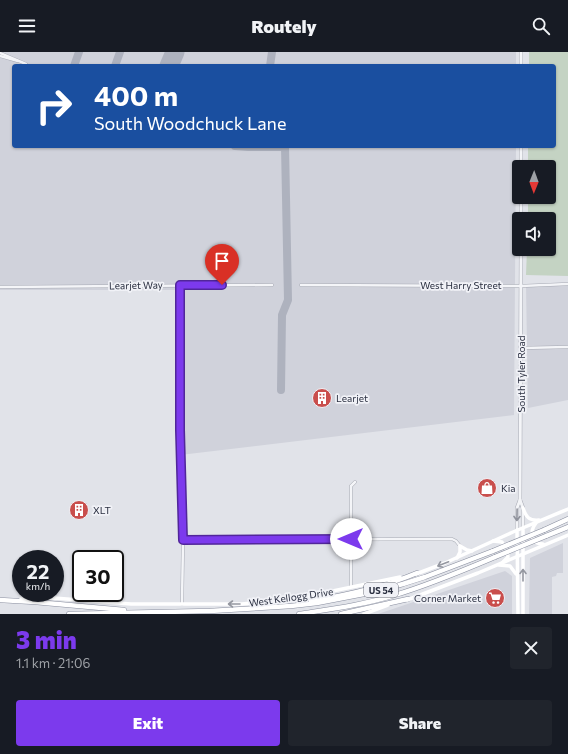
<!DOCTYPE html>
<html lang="en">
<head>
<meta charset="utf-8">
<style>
  body { margin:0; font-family:Commissioner,sans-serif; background:#20242c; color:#f1f3f6; height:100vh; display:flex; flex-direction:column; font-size:15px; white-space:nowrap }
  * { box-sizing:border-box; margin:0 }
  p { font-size:13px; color:#9ea1a6 }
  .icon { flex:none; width:22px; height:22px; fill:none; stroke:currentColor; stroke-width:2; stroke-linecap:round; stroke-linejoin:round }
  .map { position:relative; height:562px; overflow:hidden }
  .sheet { display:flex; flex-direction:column; background:#171b24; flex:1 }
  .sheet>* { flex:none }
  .banner { position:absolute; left:12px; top:12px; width:544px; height:84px; border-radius:4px; box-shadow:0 1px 3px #0004; background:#1a4fa0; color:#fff; overflow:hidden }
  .needle { width:26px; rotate:181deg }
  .controls { position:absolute; left:512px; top:108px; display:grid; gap:8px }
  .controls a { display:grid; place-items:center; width:44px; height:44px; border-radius:4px; background:#171b24; box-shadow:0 1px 3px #0004; font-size:20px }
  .speed { position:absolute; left:12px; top:498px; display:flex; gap:8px; font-size:20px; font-weight:700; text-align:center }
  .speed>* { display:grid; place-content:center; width:52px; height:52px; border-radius:50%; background:#171b24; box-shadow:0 1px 3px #0004; line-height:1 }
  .speed small { font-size:10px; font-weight:400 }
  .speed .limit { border:2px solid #111; border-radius:6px; background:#fff; color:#111 }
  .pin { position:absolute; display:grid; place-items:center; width:34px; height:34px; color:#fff; margin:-41px -17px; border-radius:50% 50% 50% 0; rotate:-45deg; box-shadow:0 0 4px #0007 }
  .pin .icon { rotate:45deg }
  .me { position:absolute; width:44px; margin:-22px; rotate:270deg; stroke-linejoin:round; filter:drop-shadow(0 0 3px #0008) }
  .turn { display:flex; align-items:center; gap:14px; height:84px; padding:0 16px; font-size:18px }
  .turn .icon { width:52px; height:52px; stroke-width:2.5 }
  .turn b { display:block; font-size:28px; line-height:34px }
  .round { display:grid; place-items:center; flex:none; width:42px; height:42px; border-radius:4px; background:#20242c }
  .headline { display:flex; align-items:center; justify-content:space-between; height:68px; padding:0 16px }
  h1 { font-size:24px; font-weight:800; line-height:30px; color:#7c3aed }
  .button { display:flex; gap:8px; margin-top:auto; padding:8px 16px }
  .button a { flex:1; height:46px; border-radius:4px; background:#7c3aed; color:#fff; font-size:16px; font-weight:800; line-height:46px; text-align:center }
  .button a+a { background:#20242c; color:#f1f3f6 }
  header { display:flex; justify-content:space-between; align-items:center; height:52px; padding:0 16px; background:#171b24; font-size:18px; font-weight:800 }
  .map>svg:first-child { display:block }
  .built { fill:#d0d2db }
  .green { fill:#c4d3c3 }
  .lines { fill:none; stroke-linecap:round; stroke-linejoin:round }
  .taxiway { stroke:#aeb2be; stroke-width:8 }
  .runway { stroke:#aeb2be; stroke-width:19 }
  .minor-casing { stroke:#a6a9b3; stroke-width:3.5 }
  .tertiary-casing { stroke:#a6a9b3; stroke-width:4 }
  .motorway-casing { stroke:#898e9f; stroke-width:5.5 }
  .minor { stroke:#f4f5f8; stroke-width:2.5 }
  .tertiary { stroke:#f4f5f8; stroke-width:3 }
  .secondary { stroke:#fff; stroke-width:3.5 }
  .motorway { stroke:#fff; stroke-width:4.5 }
  .motorway-bridge-casing { stroke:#898e9f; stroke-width:5.5; stroke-linecap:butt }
  .motorway-bridge { stroke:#fff; stroke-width:4.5 }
  .oneway { stroke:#8f929c }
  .oneway2 { stroke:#9497a0 }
  .route-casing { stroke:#51269a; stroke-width:10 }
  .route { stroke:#7c3aed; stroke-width:7 }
  .labels { text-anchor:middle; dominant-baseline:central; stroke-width:3.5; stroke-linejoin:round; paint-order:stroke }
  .shield { fill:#f1f2f7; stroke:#666a77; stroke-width:1 }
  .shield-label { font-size:9px; font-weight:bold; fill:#2a2f40 }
  .street-label { font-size:10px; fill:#2a2f40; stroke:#f1f2f7 }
  .poi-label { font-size:10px; fill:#2a2f40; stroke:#f1f2f7; text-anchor:start }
</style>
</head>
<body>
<header><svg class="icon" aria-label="menu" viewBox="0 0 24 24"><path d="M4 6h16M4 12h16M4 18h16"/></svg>Routely<svg class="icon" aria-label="search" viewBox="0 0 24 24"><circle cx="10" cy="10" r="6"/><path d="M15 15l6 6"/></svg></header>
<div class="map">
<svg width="568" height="562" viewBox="0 0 568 562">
  <rect width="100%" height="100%" fill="#e1e3e9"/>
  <g class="built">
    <polygon points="0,0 516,0 516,14 14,14 14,94 516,94 514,363 180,403 179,238 0,238"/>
    <polygon points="526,233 568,233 568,348 528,356"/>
    <polygon points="563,491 563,521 557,521 556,524 552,525 552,562 529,562 530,506"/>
    <polygon points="505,519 512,524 512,562 378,562"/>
  </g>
  <polygon class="green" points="529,0 568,0 568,224 526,223 527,197 549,197 549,167 528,167 528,145 549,145 549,115 528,115 528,94 554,94 554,14 529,14"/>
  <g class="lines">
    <g class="taxiway">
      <polyline points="74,14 79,0"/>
      <polyline points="115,14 120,0"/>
      <polyline points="270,14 272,0"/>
      <polyline points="235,94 248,95 280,95"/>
      <polyline points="281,338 282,263 288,248 285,94"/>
    </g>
    <polyline class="runway" points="169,14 175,0"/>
    <g class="minor-casing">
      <g id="minor">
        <polyline points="0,1 26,12"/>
        <polyline points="0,4 18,9"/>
        <polyline points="179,233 180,378 183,488 182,552"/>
        <polyline points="301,233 521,234 568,232"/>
        <polyline points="0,235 272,233"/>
        <polyline points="521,296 568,295"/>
        <polyline points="183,488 452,487 456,489 460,494"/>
        <polyline points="351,535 351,434 355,430"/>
      </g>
    </g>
    <g class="tertiary-casing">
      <g id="tertiary">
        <polyline points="521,14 521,0"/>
        <polyline points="521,115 521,94"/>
        <polyline points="521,167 521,145"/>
        <polyline points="521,197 520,448 523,456 523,476"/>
        <polyline points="517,478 517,456 520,448"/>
      </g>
    </g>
    <g class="motorway-casing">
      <g id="motorway">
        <polyline points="544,478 568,467"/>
        <polyline points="546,484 568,475"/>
        <polyline points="0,548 35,550 124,558"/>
        <path d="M 311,549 C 347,543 384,535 417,521"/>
        <polyline points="69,562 210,559 291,554 317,551 369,541 403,532 425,525 493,499"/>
        <path d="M 299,562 C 331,557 363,553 395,543 C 429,533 462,519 495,505"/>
        <polyline points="341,562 408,547"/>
      </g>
    </g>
    <use href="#minor" class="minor"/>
    <use href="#tertiary" class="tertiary"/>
    <g class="secondary">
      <path d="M 523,456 C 526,465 529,469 539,468"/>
      <path d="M 536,471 C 529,480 531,492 543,492"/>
      <polyline points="517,478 518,562"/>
      <polyline points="493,489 502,490 507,499 508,505 503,510"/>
      <polyline points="460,494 467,498 472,499"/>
      <polyline points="457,506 460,500 460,494"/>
      <polyline points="499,513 510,514 516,522"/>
      <polyline points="416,522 445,511 513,480 568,457"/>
      <polyline points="21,547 54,546 131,552 242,552 304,545 400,525"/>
      <polyline points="407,548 478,521 568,483"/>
      <polyline points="364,562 388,553"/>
      <polyline points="523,562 523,476"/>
    </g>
    <use href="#motorway" class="motorway"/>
    <g class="motorway-bridge-casing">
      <g id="motorway-bridge">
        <polyline points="493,499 544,478"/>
        <polyline points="495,505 546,484"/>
      </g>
    </g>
    <use href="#motorway-bridge" class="motorway-bridge"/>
  </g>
  <defs><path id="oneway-shaft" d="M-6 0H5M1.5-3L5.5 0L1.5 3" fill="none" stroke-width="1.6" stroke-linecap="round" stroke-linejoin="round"/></defs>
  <use class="oneway" href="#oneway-shaft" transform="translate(517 463) rotate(91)"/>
  <g class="oneway2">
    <use href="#oneway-shaft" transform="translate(443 512) rotate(159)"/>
    <use href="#oneway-shaft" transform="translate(523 523) rotate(-90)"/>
    <use href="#oneway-shaft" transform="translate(234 552) rotate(180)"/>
  </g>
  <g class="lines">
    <g class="route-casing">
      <polyline id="route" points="222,233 180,233 180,378 183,488 351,487"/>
    </g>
    <use href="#route" class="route"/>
  </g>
  <defs>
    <g id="building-disc" transform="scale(1)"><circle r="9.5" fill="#c94e4c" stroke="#f1f2f7"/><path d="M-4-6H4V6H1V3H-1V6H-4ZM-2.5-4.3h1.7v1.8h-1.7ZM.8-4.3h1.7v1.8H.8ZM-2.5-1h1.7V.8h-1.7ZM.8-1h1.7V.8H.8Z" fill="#fff"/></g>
    <g id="shop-disc" transform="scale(1)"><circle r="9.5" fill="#c94e4c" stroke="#f1f2f7"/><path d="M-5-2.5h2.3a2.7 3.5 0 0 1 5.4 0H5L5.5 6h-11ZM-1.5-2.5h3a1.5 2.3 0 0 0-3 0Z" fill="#fff"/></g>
    <g id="supermarket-disc" transform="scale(1)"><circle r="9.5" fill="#c94e4c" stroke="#f1f2f7"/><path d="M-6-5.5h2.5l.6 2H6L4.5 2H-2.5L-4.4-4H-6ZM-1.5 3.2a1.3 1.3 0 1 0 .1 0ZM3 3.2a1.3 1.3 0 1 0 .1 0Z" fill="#fff"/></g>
  </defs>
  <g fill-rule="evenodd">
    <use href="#building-disc" x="322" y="346"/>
    <use href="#shop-disc" x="487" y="436"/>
    <use href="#building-disc" x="79" y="458"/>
    <use href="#supermarket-disc" x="495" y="546"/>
  </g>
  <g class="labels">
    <rect class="shield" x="364" y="531" width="34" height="14" rx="3"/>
    <g class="shield-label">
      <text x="381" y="538">US 54</text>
    </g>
    <g class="street-label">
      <text transform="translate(136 233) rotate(-1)">Learjet Way</text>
      <text x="461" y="233">West Harry Street</text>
      <text transform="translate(521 322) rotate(-90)">South Tyler Road</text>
      <text transform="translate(291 545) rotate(-8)">West Kellogg Drive</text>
    </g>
    <g class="poi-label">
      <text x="336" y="346">Learjet</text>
      <text x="501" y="436">Kia</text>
      <text x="93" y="458">XLT</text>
      <text x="481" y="546" text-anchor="end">Corner Market</text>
    </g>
  </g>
</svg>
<div class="controls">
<a><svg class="needle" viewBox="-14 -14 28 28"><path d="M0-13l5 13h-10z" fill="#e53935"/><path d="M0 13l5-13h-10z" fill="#9ea1a6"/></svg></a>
<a><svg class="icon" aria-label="sound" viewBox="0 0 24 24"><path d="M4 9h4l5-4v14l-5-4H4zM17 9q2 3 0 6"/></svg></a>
</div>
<div class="speed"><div>22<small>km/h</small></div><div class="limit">30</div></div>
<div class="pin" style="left:222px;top:233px;background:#d93025"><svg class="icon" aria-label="arrive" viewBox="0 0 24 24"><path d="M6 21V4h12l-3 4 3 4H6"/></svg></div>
<svg class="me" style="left:351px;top:487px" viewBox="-20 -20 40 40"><circle r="19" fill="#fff"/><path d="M0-13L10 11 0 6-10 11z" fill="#7c3aed"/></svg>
<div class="banner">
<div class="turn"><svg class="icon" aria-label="right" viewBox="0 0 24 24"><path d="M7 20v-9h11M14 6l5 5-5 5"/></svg><div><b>400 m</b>South Woodchuck Lane</div></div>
</div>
</div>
<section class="sheet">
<div class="headline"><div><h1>3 min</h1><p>1.1 km · 21:06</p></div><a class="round"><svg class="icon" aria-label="close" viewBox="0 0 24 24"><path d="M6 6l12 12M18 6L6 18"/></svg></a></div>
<div class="button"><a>Exit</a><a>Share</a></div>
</section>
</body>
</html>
